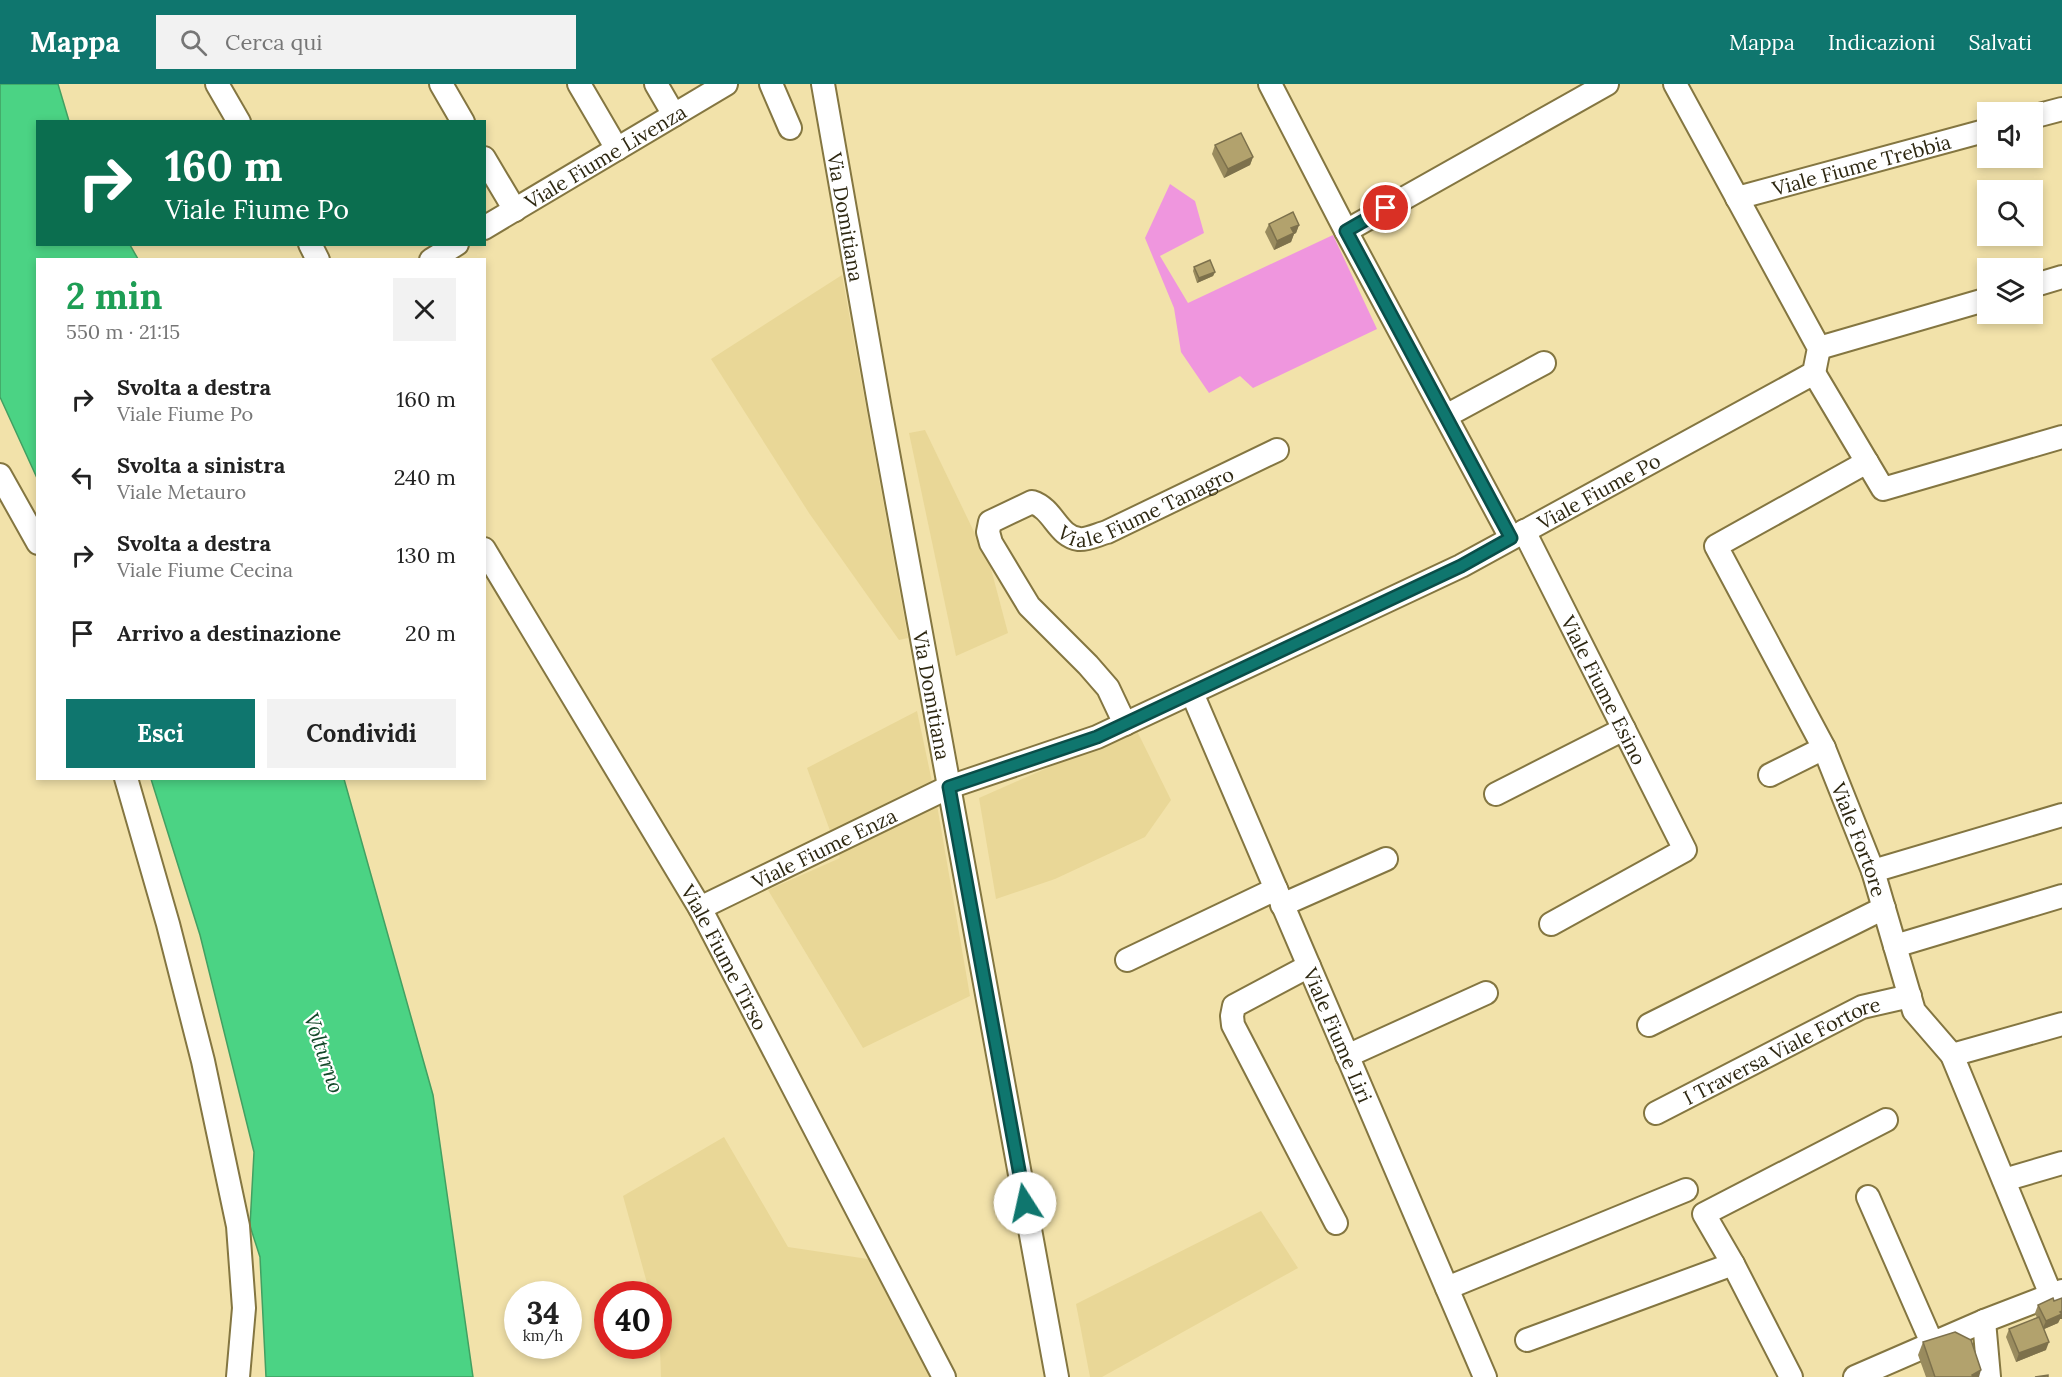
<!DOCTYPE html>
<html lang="it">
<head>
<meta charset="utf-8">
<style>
  body { margin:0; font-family:Lora,serif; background:#f2f2f2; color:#222; height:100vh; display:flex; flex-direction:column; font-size:22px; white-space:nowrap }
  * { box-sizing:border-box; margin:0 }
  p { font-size:20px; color:#767676 }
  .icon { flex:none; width:33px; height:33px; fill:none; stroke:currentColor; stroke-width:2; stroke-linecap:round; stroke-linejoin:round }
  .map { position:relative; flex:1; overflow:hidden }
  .panel { position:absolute; left:36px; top:174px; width:450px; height:522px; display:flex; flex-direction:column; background:#fff; border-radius:0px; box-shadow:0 3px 9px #0003 }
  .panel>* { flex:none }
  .banner { position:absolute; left:36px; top:36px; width:450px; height:126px; border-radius:0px; box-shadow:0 3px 9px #0003; background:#0b6e4f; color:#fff; overflow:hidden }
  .fabs { position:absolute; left:1977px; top:18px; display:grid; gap:12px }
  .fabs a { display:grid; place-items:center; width:66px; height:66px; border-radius:0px; background:#fff; box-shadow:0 3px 9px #0003; font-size:30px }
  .speed { position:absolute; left:504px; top:1197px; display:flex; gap:12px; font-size:30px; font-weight:700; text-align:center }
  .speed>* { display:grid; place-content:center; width:78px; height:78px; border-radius:50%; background:#fff; box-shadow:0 3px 9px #0003; line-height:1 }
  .speed small { font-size:15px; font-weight:400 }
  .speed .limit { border:9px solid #d22; background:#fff; color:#111 }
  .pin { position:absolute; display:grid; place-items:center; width:51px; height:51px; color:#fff; margin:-26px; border:3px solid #fff; border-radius:50%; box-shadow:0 2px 6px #0007 }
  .me { position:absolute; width:66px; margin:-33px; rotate:350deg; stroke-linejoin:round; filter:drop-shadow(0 0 4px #0008) }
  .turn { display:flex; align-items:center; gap:21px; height:126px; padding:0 30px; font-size:27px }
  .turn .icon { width:78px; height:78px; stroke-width:2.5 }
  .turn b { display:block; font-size:42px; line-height:51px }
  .round { display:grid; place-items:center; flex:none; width:63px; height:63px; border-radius:0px; background:#f2f2f2 }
  .overview { display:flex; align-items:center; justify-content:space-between; height:102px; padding:0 30px }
  h1 { font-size:36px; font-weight:800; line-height:45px; color:#1e9e55 }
  .cta { display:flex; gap:12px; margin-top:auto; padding:12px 30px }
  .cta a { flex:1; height:69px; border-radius:0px; background:#0f766e; color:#fff; font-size:24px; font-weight:800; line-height:69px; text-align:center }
  .cta a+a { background:#f2f2f2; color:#222 }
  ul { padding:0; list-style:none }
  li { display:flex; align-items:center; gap:18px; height:78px; padding:0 30px }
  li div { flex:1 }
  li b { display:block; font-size:22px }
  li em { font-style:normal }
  header { display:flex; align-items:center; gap:36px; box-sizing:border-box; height:84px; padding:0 30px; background:#0f766e; color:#fff }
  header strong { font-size:28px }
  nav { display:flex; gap:33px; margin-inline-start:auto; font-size:21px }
  .search { width:420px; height:54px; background:#f2f2f2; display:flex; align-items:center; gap:15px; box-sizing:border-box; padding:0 21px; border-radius:0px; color:#767676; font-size:22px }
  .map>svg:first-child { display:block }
  .built { fill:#e9d797 }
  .green { fill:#ef96de }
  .water { fill:#4bd384; stroke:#42a062; stroke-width:1.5 }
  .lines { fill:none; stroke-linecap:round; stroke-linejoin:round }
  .minor-casing { stroke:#847641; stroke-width:26 }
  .minor { stroke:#fff; stroke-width:22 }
  .wall { fill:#998b5e }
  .shaded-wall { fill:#7d714c }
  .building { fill:#b2a26d; stroke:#7d714c; stroke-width:1.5 }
  .route-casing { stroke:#0a4d48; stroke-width:15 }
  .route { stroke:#0f766e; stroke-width:10 }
  .labels { text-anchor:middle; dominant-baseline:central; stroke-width:4.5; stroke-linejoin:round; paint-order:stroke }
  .street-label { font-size:20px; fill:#2e2812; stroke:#fff }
  .water-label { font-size:21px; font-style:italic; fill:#124829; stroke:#fff }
</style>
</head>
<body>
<header>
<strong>Mappa</strong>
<div class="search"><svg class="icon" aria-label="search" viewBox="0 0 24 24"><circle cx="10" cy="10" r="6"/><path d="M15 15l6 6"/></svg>Cerca qui</div>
<nav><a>Mappa</a><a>Indicazioni</a><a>Salvati</a></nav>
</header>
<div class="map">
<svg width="2062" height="1293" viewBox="0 0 2062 1293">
  <rect width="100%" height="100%" fill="#f2e2aa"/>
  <g class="built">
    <polygon points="842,191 908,554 899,556 809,429 711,275"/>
    <polygon points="925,346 990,481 1008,549 956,572 909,349"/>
    <polygon points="917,627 937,721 970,912 863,964 768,806 840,774 807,684"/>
    <polygon points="1136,645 1171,716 1145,753 1055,795 996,815 979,714"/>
    <polygon points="724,1053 788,1163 868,1175 930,1293 661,1293 658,1210 650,1210 623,1112"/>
    <polygon points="1261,1127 1298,1184 1102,1293 1090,1293 1076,1220"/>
  </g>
  <polygon class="green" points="1170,100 1195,117 1204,149 1160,172 1188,219 1333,151 1377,245 1253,304 1240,292 1209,309 1181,268 1174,224 1145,154"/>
  <g class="water">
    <polygon points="0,0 58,0 69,37 38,38 38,160 130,161 138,175 38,176 37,394 0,313"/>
    <polygon points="151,695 344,695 433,1011 473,1293 266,1293 260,1173 250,1142 254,1068 200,851"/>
  </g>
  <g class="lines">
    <g class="minor-casing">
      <g id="minor">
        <polyline points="217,0 239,38"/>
        <polyline points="441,0 463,38"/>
        <polyline points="579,0 617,65"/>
        <polyline points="656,0 674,31"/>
        <polyline points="771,0 790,44"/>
        <path id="s1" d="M 823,0 L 880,325 L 1057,1293"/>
        <polyline points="1270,0 1346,147 1511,454"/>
        <polyline points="2032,33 2062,25"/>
        <polyline points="484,74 515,126"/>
        <path id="s2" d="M 1737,114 L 1988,46"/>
        <path id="s3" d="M 484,144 L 726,0"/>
        <polyline points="1346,147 1607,0"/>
        <polyline points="310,160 318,176"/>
        <polyline points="431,176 457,160"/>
        <polyline points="2032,202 2062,193"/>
        <polyline points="1819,264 1988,215"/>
        <polyline points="1814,289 1883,405 2062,353"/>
        <polyline points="1446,332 1544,279"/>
        <path id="s4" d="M 1867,378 L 1716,462 L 1824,664 L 1873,787 L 1914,927 L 1952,971 L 2051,1211"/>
        <polyline points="0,391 38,459"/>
        <path id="s5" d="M 1524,447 L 1685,766 L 1551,840"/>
        <path id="s6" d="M 484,465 L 700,824 L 944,1293"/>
        <path id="s7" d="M 1192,609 L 1485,1293"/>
        <path id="s8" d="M 1125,640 L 1108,604 L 1088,581 L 1029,522 L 991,459 L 988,448 L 990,438 L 1032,418 C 1054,425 1057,452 1079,455 C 1087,456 1099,450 1107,448 L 1277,366"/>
        <polyline points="1770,691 1824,664"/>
        <polyline points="126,694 168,840 203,977 238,1142 244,1224 238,1293"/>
        <polyline points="1496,710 1624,645"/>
        <polyline points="1873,787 2062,731"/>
        <polyline points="1282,821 1386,775"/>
        <path id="s9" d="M 700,824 L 949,703 L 1097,653 L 1461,482 L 1814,289 L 1819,264 L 1675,0"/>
        <polyline points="1895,862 2062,812"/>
        <polyline points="1127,876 1276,805"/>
        <polyline points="1309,882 1234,922 1232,932 1233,941 1336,1139"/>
        <polyline points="1649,941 1884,824"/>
        <polyline points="1952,971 2062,940"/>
        <polyline points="1347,972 1486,909"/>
        <path id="s10" d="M 1656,1029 L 1862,923 L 1910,912"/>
        <polyline points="2004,1096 2062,1079"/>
        <polyline points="1868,1113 1932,1259"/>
        <polyline points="1447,1204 1686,1106"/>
        <polyline points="1984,1237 1989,1293"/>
        <polyline points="1527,1256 1733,1180"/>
        <polyline points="1791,1293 1733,1180 1704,1130 1886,1036"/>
        <polyline points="1855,1293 1984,1237 2062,1207"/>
      </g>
    </g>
    <use href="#minor" class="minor"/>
  </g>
  <g class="wall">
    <polygon points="1215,61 1253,73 1250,81 1224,94 1212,70"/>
    <polygon points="1269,140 1299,141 1296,149 1294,150 1291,158 1274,166 1265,148"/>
    <polygon points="1194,183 1215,188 1213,192 1197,199 1193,187"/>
    <polygon points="2062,1215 2062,1235 2060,1235 2058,1239 2044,1245 2046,1266 2016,1278 2006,1253 2009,1245 2037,1234 2035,1229 2038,1221"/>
    <polygon points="1923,1258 1979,1293 1926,1293 1918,1271"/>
  </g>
  <g class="shaded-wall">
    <polygon points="1253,73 1250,81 1224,94 1228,85"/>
    <polygon points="1299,141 1296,149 1294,150 1291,158 1274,166 1277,157 1291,144"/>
    <polygon points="1215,188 1213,192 1197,199 1199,194"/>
    <polygon points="2062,1227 2062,1235 2060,1235 2058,1239 2042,1246 2046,1237"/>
    <polygon points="2049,1258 2046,1266 2016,1278 2019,1269"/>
    <polygon points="1981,1286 1979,1293 1971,1293 1972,1291"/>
  </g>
  <g class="building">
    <polygon points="1241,49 1253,73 1228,85 1215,61"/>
    <polygon points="1293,128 1299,141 1291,144 1294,149 1277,157 1269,140"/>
    <polygon points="1210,176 1215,188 1199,194 1194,183"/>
    <polygon points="2053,1214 2054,1217 2062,1214 2062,1227 2060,1228 2062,1230 2046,1237 2038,1221"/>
    <polygon points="2039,1233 2049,1258 2019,1269 2009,1245"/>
    <polygon points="1955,1248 1971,1256 1981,1286 1972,1291 1973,1293 1935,1293 1923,1258"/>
    <polygon points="2048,1291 2048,1293 2035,1293"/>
  </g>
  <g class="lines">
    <g class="route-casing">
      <polyline id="route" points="1025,1119 949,703 1097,653 1461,482 1511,454 1346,147 1386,124"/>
    </g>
    <use href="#route" class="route"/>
  </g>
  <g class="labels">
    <g class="street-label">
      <text stroke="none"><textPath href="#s3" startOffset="141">Viale Fiume Livenza</textPath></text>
      <text stroke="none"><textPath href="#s2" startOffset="129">Viale Fiume Trebbia</textPath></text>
      <text stroke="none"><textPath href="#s1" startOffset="135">Via Domitiana</textPath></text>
      <text stroke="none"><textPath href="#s9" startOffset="992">Viale Fiume Po</textPath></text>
      <text stroke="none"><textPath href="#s8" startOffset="430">Viale Fiume Tanagro</textPath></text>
      <text stroke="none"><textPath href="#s5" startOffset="178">Viale Fiume Esino</textPath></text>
      <text stroke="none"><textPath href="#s1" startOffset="621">Via Domitiana</textPath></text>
      <text stroke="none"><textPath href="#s4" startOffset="500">Viale Fortore</textPath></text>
      <text stroke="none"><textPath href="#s9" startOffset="138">Viale Fiume Enza</textPath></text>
      <text stroke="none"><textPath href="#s6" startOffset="474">Viale Fiume Tirso</textPath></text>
      <text stroke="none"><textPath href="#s7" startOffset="372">Viale Fiume Liri</textPath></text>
      <text stroke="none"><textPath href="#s10" startOffset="141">I Traversa Viale Fortore</textPath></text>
    </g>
    <g class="water-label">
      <text transform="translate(324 969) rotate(71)">Volturno</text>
    </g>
  </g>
</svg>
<div class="fabs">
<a><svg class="icon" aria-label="sound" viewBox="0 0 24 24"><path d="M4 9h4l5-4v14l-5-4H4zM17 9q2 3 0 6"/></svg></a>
<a><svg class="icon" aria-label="search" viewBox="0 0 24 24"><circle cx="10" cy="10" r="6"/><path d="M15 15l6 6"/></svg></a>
<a><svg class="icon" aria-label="layers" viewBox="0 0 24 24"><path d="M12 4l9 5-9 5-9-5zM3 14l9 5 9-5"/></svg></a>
</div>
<div class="speed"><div>34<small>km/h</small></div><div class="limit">40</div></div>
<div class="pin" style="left:1386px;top:124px;background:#d93025"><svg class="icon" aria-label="arrive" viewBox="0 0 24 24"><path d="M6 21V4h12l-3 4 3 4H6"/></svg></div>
<svg class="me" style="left:1025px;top:1119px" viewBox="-20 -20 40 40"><circle r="19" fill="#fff"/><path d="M0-13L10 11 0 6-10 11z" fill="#0f766e"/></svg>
<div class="banner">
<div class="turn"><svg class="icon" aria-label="right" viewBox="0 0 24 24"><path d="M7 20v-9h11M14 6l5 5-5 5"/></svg><div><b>160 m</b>Viale Fiume Po</div></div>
</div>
<section class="panel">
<div class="overview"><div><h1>2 min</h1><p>550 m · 21:15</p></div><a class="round"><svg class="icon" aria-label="close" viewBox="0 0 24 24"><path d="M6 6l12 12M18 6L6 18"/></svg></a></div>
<ul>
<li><svg class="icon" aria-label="right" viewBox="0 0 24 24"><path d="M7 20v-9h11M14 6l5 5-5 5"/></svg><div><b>Svolta a destra</b><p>Viale Fiume Po</p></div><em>160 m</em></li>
<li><svg class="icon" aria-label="left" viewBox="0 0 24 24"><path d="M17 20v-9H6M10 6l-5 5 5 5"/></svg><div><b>Svolta a sinistra</b><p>Viale Metauro</p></div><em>240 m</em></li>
<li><svg class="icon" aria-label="right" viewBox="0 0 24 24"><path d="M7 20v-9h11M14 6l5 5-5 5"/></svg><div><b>Svolta a destra</b><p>Viale Fiume Cecina</p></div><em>130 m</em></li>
<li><svg class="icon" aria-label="arrive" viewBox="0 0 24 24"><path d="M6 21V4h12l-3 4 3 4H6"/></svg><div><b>Arrivo a destinazione</b></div><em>20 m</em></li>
</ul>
<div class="cta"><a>Esci</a><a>Condividi</a></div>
</section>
</div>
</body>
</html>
